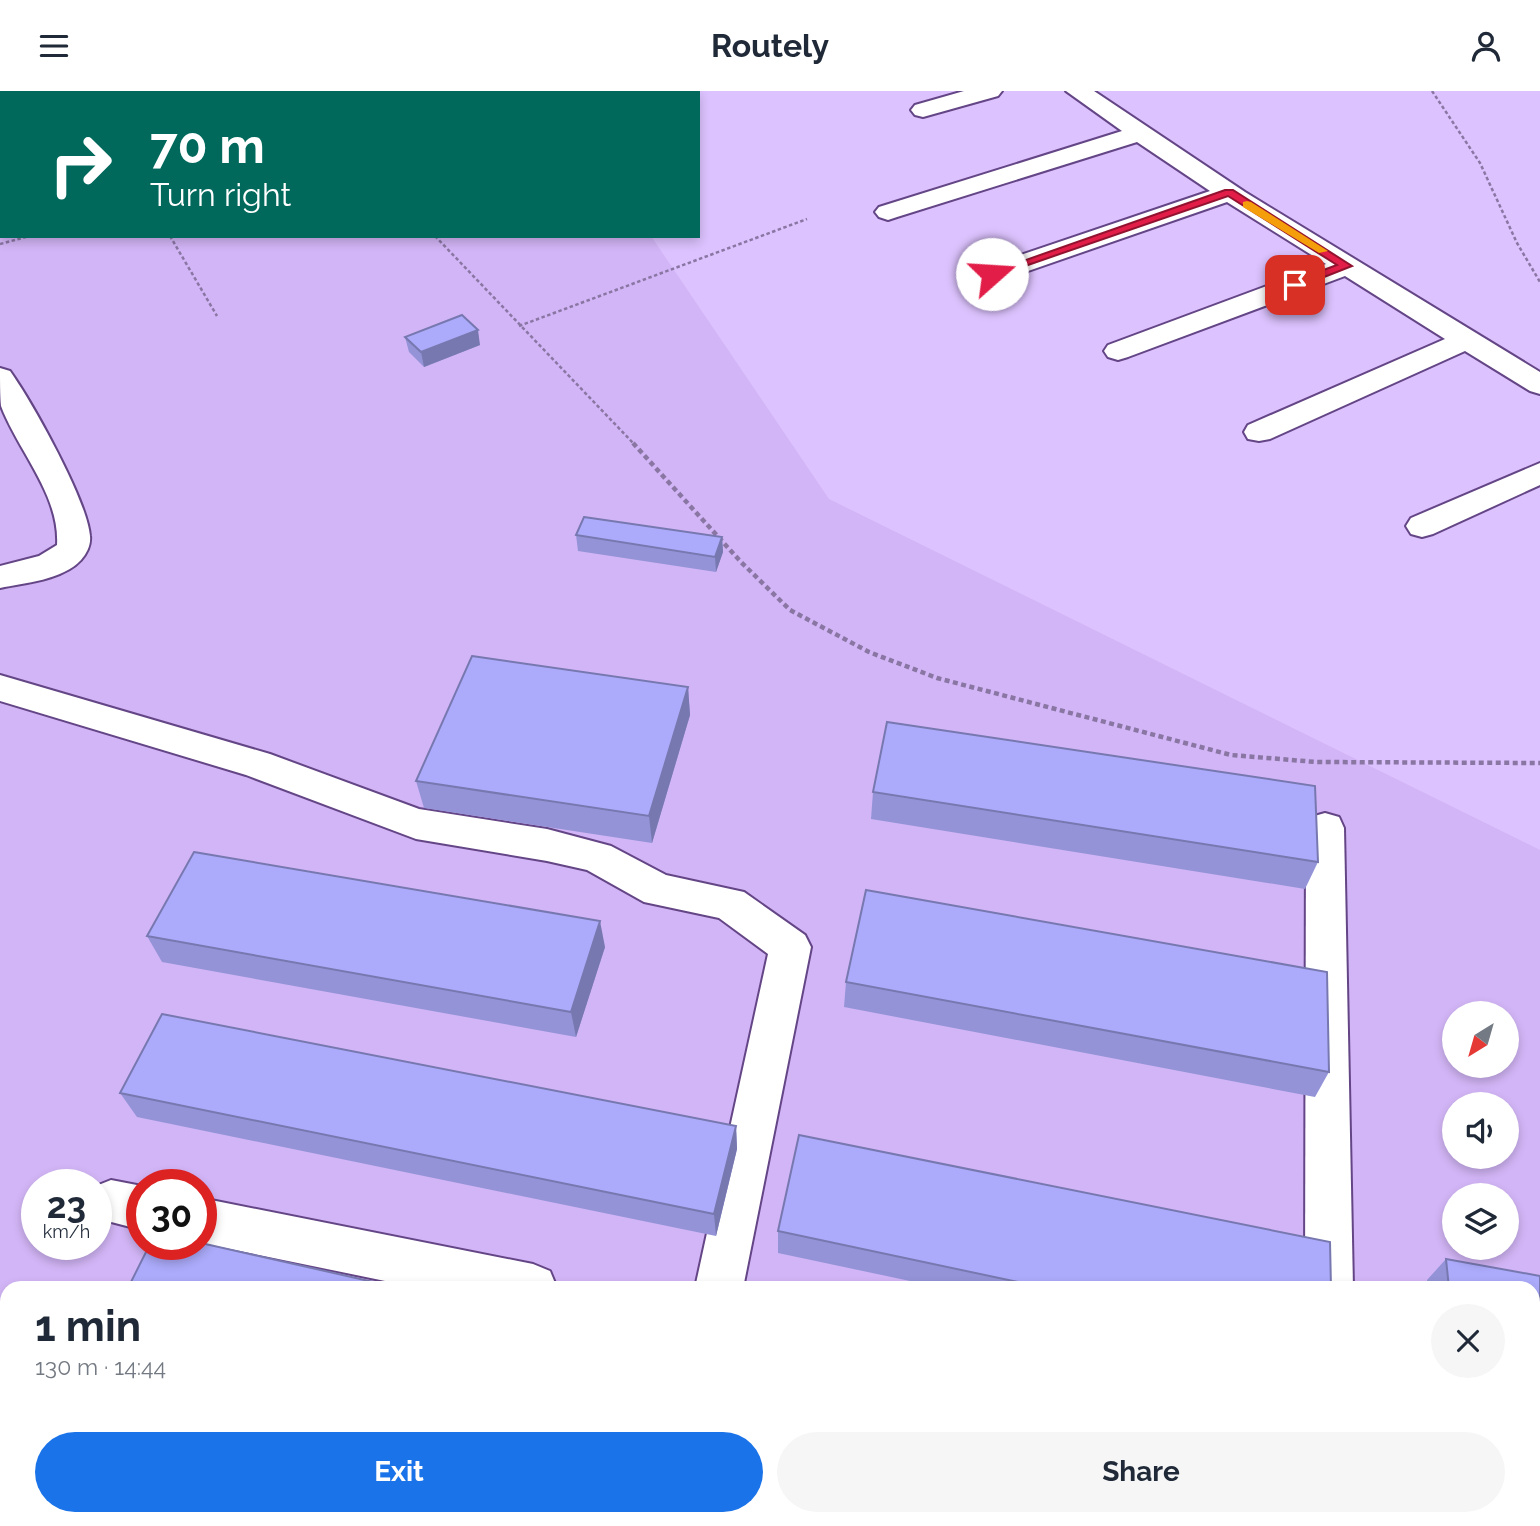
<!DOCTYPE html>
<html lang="en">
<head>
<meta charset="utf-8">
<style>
  body { margin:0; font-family:Raleway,sans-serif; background:#f6f6f7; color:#1f2937; height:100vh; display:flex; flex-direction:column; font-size:26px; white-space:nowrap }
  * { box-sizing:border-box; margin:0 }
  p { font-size:23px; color:#747a83 }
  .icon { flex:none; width:38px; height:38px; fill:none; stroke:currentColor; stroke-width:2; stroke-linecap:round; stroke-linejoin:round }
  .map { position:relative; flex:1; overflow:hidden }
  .side { position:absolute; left:0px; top:1190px; width:1540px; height:245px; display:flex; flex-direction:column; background:#fff; border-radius:21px 21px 0 0; box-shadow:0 4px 10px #0003 }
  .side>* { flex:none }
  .banner { position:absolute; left:0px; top:0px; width:700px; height:147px; box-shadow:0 4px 10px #0003; background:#00695c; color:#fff; overflow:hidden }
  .needle { width:46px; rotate:217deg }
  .tools { position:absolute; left:1442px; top:910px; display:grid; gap:14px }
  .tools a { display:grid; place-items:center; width:77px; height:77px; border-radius:50%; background:#fff; box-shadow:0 4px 10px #0003; font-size:35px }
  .speed { position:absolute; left:21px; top:1078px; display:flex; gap:14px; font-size:35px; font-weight:700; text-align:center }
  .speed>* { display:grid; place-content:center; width:91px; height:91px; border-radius:50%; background:#fff; box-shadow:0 4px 10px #0003; line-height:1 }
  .speed small { font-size:18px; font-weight:400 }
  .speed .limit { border:10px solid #d22; background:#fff; color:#111 }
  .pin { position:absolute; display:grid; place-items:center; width:60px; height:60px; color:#fff; margin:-30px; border-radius:14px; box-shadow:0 4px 10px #0006 }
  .me { position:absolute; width:77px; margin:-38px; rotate:71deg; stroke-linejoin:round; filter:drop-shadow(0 0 5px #0008) }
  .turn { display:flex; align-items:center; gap:24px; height:147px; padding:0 35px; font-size:32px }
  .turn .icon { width:91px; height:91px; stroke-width:2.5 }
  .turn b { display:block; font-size:49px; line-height:60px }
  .round { display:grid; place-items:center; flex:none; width:74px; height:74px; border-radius:37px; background:#f6f6f7 }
  .overview { display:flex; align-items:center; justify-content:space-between; height:119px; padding:0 35px }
  h1 { font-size:42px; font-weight:700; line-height:52px }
  .primary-button { display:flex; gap:14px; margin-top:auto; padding:14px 35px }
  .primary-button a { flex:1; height:80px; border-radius:42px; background:#1a73e8; color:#fff; font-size:28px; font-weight:700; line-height:80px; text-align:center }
  .primary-button a+a { background:#f6f6f7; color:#1f2937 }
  header { display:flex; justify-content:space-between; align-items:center; height:91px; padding:0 35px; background:#fff; font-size:32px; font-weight:700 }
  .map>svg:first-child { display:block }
  .built { fill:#d2b5f6; fill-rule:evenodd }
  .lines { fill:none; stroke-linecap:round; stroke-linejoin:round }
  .minor-casing { stroke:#644586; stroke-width:4 }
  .path-far1 { stroke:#8a76a3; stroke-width:2.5; stroke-dasharray:3.5 2.5; stroke-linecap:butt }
  .path { stroke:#8a76a3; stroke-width:4.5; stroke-dasharray:5 3.5; stroke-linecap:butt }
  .minor { fill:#fff; fill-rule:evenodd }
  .wall { fill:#9493d8 }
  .shaded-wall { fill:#7878b0 }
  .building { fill:#acabfb; stroke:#7878b0; stroke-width:2 }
  .route { fill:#e11d48; stroke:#92132f; stroke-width:2 }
  .slow { fill:#f59e0b }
</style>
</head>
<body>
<header><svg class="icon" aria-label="menu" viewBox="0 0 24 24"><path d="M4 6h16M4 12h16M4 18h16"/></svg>Routely<svg class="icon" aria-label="person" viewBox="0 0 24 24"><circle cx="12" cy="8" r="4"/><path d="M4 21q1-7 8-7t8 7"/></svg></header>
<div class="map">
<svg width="1540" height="1435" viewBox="0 0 1540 1435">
  <rect width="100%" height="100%" fill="#dcc2fe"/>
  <path class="built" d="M 0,0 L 553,0 L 554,2 L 2,2 L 2,145 L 651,145 L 829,408 L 1540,759 L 1540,1435 L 0,1435 ZM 1454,922 L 1507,922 L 1507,975 L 1454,975 ZM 1454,1013 L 1507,1013 L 1507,1066 L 1454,1066 ZM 37,1094 L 96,1094 L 96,1153 L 37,1153 ZM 142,1094 L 201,1094 L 201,1153 L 142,1153 ZM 1454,1104 L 1507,1104 L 1507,1157 L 1454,1157 ZM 7,1197 L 1533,1197 L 1533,1428 L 7,1428 Z"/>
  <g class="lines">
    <g class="minor-casing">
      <g id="minor">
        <polygon points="964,0 1002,0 998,5 923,26 915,24 911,19 915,14"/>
        <polygon points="1066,0 1094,0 1245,101 1540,281 1540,303 1530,300 1465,260 1270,348 1259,350 1248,348 1244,341 1248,334 1445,248 1345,185 1128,266 1118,269 1108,266 1104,260 1108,254 1326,173 1227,111 1002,189 992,191 982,189 978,183 982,177 1210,100 1137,51 897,126 888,129 879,126 875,121 879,116 1122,40"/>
        <path d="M 0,277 L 10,280 C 32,311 87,409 90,445 C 91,454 87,462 81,469 C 63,489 24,492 0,497 L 0,475 L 39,465 L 57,454 C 60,404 18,360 1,315 C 0,304 0,288 0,277 Z"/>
        <polygon points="1540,372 1540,394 1433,443 1422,446 1411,443 1406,435 1411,427"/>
        <polygon points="0,584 270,663 419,718 547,738 611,755 666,784 744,801 805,844 811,856 743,1197 695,1197 768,863 719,827 644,811 587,779 547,770 416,748 246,684 0,610"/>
        <polygon points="1325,722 1339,726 1344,737 1353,1197 1305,1197 1306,737 1311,726"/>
        <polygon points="111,1089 142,1095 142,1139 96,1127 96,1095"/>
        <polygon points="201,1107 533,1173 550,1180 557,1197 419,1197 201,1152"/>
        <polygon points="1533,1389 1540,1390 1540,1435 1514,1435 1511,1428 1533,1428"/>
        <polygon points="635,1428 689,1428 687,1435 633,1435"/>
      </g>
    </g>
    <g class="path-far1">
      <polyline points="1432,0 1480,72 1517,152 1540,191"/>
      <polyline points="170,145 217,225"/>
      <polyline points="435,145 635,354"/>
      <polyline points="0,153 30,145"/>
      <polyline points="519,235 807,128"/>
    </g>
    <polyline class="path" points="633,352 741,471 790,519 869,561 937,587 1231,664 1316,671 1540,672"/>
    <use href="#minor" class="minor"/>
  </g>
  <g class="wall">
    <polygon points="405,246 480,254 424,276 409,261"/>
    <polygon points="576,444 722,446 723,461 716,481 578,460"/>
    <polygon points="688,596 690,624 652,752 424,717 416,690"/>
    <polygon points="873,701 1318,771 1305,798 871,728"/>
    <polygon points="147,845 605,856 576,946 162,871"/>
    <polygon points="846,891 1329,981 1315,1006 844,916"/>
    <polygon points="120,1002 736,1035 737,1058 716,1145 137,1026"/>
    <polygon points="778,1140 1331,1197 943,1197 778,1162"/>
    <polygon points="1446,1168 1540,1185 1540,1317 1533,1315 1533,1197 1427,1197 1427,1189"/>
    <polygon points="1482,1430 1507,1435 1474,1435"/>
  </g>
  <g class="shaded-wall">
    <polygon points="478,239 480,254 424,276 421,261"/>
    <polygon points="722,446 723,461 716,481 715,466"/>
    <polygon points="688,596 690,624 652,752 649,725"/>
    <polygon points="600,830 605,856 576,946 571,921"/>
    <polygon points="736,1035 737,1058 716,1145 714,1123"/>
  </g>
  <g class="building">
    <polygon points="462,224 478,239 421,261 405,246"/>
    <polygon points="584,426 722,446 715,466 576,444"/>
    <polygon points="472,565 688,596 649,725 416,690"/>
    <polygon points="887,631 1315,695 1318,771 873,701"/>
    <polygon points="194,761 600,830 571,921 147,845"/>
    <polygon points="866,799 1327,881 1329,981 846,891"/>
    <polygon points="162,923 736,1035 714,1123 120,1002"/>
    <polygon points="799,1044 1330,1151 1331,1197 1046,1197 778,1140"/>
    <polygon points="201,1152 400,1197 128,1197 150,1153 201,1153"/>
    <polygon points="1446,1168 1540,1185 1540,1294 1533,1293 1533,1197 1449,1197"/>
    <polygon points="718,1428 1332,1428 1332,1435 717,1435"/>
    <polygon points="1482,1430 1507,1435 1482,1435"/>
  </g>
  <polygon class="route" points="1225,99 1233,99 1352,175 1299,196 1291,196 1291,191 1337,174 1228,105 996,185 986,183"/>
  <polygon class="slow" points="1247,110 1251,111 1328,160 1319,162 1243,116 1243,111"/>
</svg>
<div class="tools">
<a><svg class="needle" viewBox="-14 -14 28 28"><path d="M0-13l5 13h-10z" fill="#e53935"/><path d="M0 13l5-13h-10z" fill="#747a83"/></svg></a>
<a><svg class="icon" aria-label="sound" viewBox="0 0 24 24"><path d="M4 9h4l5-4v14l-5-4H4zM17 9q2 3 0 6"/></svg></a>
<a><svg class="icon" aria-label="layers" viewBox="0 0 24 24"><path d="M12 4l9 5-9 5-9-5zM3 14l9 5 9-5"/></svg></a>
</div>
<div class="speed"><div>23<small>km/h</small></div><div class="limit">30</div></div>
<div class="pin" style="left:1295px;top:194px;background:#d93025"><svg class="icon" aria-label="arrive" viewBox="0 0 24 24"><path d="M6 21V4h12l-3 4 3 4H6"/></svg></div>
<svg class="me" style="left:992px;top:183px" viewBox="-20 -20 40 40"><circle r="19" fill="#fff"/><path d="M0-13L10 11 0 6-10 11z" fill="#e11d48"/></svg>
<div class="banner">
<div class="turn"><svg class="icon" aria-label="right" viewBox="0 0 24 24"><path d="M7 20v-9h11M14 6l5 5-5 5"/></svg><div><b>70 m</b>Turn right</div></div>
</div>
<section class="side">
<div class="overview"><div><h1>1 min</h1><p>130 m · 14:44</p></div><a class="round"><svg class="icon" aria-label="close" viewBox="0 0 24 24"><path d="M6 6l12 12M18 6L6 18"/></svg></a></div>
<div class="primary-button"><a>Exit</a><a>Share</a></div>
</section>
</div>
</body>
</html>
